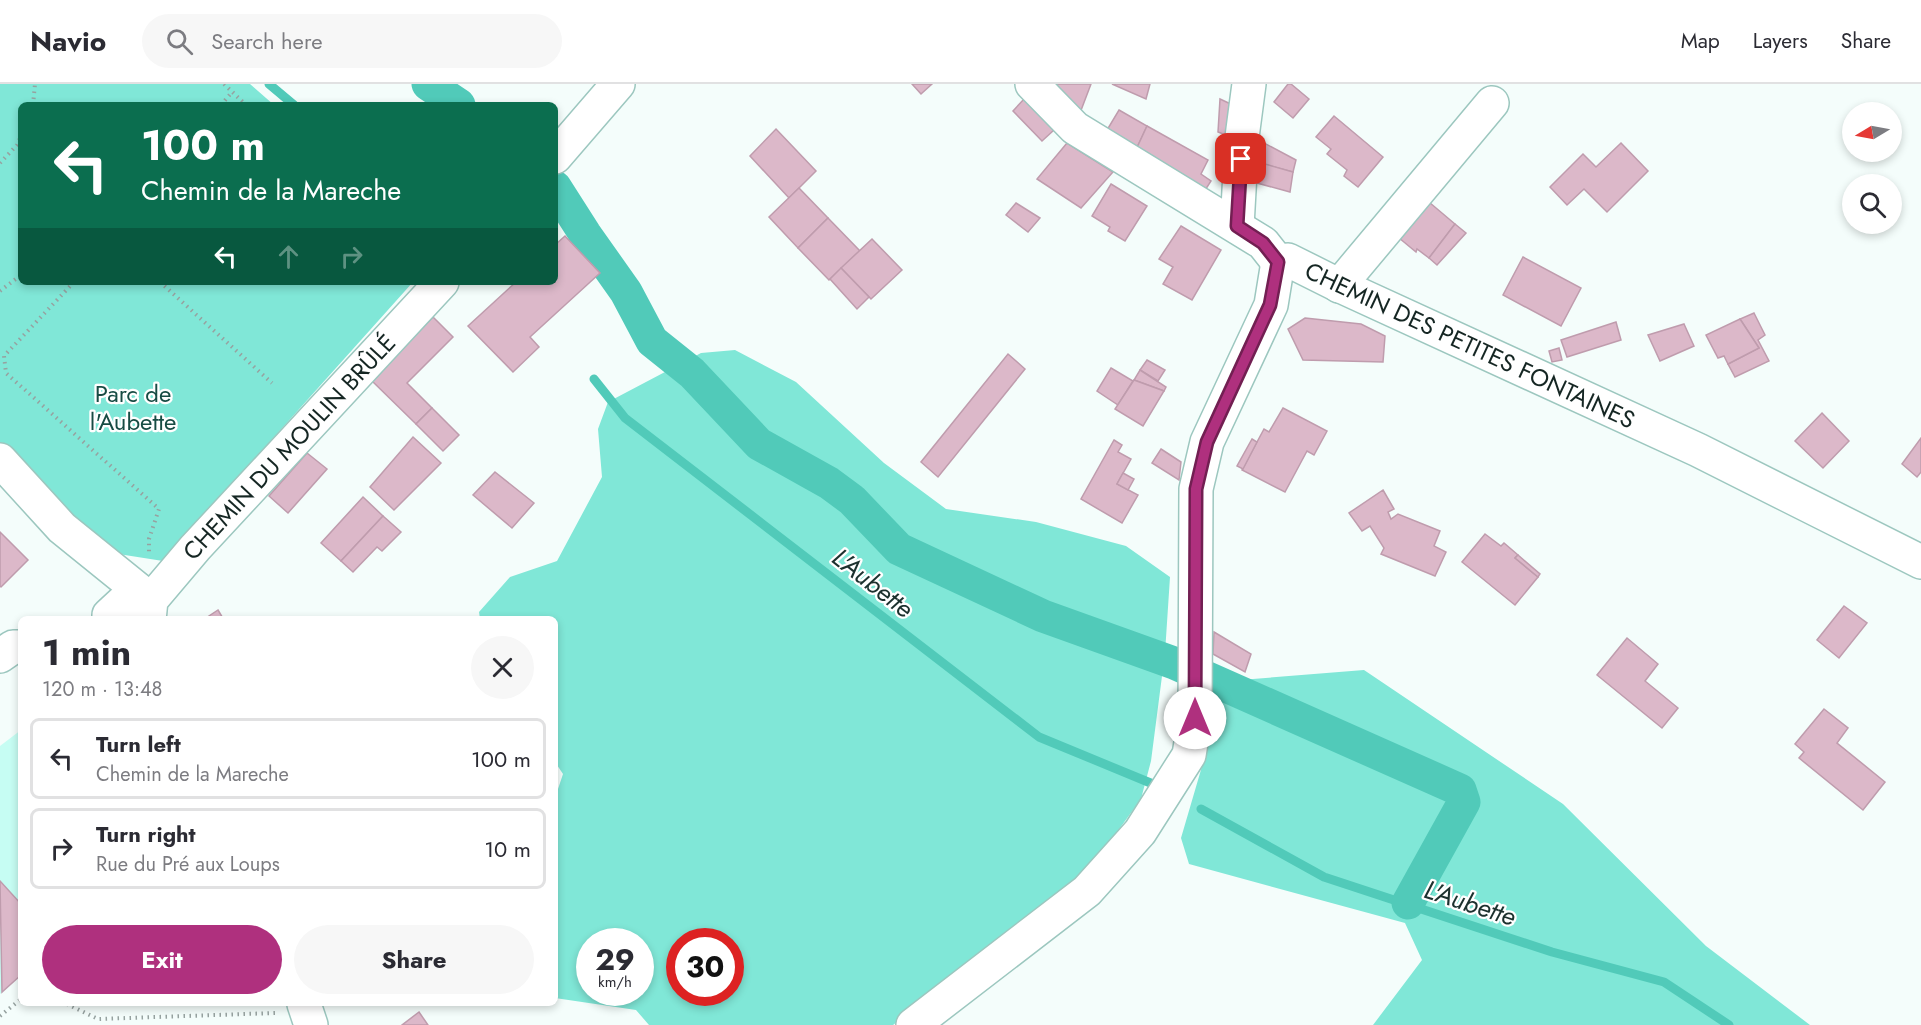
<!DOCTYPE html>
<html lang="en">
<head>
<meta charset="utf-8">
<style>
  body { margin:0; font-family:Jost,sans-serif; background:#f7f7f7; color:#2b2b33; height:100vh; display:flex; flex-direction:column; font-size:22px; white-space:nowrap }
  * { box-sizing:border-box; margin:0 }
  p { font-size:20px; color:#7c7c81 }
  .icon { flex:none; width:33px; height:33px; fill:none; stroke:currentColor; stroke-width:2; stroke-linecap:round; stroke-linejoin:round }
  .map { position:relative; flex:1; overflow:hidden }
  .panel { position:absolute; left:18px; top:532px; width:540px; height:390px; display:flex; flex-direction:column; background:#fff; border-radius:9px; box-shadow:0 3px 9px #0003 }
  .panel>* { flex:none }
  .hud { position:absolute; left:18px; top:18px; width:540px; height:183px; border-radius:9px; box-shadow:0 3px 9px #0003; background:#0b6e4f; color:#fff; overflow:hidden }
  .needle { width:39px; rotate:260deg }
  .buttons { position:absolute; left:1842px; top:18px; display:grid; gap:12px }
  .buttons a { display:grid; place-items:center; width:60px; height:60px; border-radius:50%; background:#fff; box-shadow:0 3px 9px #0003; font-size:30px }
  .speed { position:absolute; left:576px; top:844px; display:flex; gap:12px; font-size:30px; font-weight:700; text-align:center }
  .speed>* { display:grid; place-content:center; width:78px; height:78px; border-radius:50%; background:#fff; box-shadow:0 3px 9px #0003; line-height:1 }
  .speed small { font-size:15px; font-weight:400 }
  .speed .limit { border:9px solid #d22; background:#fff; color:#111 }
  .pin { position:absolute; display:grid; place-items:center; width:51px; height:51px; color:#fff; margin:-26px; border-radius:12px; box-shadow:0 3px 9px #0006 }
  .me { position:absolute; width:66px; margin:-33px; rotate:0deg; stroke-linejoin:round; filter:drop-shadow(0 0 4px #0008) }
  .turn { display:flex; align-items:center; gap:21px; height:126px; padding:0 24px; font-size:27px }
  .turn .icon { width:78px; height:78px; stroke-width:2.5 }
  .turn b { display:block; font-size:42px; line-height:51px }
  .lanes { display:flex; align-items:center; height:57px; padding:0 24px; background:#0003; justify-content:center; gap:30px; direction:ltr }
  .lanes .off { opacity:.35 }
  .round { display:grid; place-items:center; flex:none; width:63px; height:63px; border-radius:32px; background:#f7f7f7 }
  .headline { display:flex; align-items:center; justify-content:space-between; height:102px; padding:0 24px }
  h1 { font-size:36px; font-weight:700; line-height:45px }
  .cta { display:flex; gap:12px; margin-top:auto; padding:12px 24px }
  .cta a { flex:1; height:69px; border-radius:36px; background:#af307e; color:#fff; font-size:24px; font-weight:700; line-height:69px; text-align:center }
  .cta a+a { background:#f7f7f7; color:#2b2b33 }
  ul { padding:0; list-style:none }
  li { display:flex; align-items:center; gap:18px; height:81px; margin:0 12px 9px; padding:0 12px; border:3px solid #e1e1e2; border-radius:9px }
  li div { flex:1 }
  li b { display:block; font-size:22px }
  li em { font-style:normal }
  header { display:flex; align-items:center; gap:36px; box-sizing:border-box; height:84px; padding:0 30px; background:#fff; border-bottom:2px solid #e1e1e2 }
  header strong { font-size:28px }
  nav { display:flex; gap:33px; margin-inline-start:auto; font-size:21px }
  .search { width:420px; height:54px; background:#f7f7f7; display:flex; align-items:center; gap:15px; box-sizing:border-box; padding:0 21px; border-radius:33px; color:#7c7c81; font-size:22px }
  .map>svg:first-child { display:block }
  .built { fill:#c6fdf3 }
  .green { fill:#80e7d7; fill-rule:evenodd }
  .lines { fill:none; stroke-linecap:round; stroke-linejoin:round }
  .stream { stroke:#51cab9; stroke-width:9 }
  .canal { stroke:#51cab9; stroke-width:33 }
  .building { fill:#dcb8c9; stroke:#bf9cad; stroke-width:1.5 }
  .minor-casing { stroke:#9cc7bf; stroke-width:36 }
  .path { stroke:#96a2a0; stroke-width:4; stroke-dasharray:1.5 4.5; stroke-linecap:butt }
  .minor { stroke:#fff; stroke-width:33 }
  .route-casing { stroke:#721f52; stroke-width:15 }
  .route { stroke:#af307e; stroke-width:10 }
  .labels { text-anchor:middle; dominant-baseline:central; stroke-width:4.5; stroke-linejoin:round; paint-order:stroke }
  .street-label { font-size:24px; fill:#152623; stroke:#fff }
  .park-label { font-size:24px; fill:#174c44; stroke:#fff }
  .water-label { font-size:26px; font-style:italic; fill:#1c312e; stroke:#fff }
</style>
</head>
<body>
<header>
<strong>Navio</strong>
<div class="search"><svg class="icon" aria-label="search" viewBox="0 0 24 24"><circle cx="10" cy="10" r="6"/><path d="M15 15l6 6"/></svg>Search here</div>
<nav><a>Map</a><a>Layers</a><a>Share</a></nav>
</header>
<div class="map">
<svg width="1921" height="941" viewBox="0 0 1921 941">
  <rect width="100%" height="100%" fill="#f4fdfb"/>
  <polygon class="built" points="21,646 21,891 0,910 0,662"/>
  <g class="green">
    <polygon points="0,0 250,0 274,21 21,21 21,198 413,198 163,477 112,469 0,373"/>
    <path d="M 735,266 L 796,298 L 884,379 L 946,425 L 1036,438 L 1126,462 L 1170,493 L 1165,569 L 1151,677 L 1141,715 L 1096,777 L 1010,852 L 893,941 L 649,941 L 636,926 L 555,914 L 555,714 L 563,690 L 555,678 L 555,536 L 480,535 L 479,528 L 510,493 L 557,477 L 602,393 L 598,345 L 608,318 L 701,269 ZM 590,858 L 640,858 L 640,909 L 590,909 ZM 680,858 L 730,858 L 730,909 L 680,909 Z"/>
    <polygon points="1364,586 1563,720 1706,862 1810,941 1373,941 1422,876 1405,839 1189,780 1181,754 1227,597"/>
  </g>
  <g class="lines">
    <g class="stream">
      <polyline points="269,0 294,21"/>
      <polyline points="594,295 625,334 1039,653 1153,700"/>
      <polyline points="1201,725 1324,793 1552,868 1664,898 1729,941"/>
    </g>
    <g class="canal">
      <polyline points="428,0 459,21"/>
      <polyline points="555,103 585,150 626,208 652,257 692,289 759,360 829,399 852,416 899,465 1043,532 1174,579 1460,706 1464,718 1408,819"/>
    </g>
  </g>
  <g class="building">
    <polygon points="912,0 932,0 921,10"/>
    <polygon points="1057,0 1091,0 1080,29 1053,5"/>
    <polygon points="1112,0 1150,0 1146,15"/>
    <polygon points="1288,0 1291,0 1309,15 1293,34 1274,18"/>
    <polygon points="1024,15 1054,46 1042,57 1013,27"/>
    <polygon points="1220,15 1235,22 1233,54 1218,48"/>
    <polygon points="1119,26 1147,42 1134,70 1104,51"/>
    <polygon points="1334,32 1383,73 1358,103 1344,92 1347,86 1327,70 1331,65 1316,53"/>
    <polygon points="1147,42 1208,76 1201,90 1211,97 1202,111 1134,70"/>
    <polygon points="776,45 816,87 789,114 750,72"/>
    <polygon points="1249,51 1296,76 1293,88 1248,76"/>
    <polygon points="1067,59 1113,88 1081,124 1037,95"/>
    <polygon points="1621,59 1648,87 1607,128 1584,105 1567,121 1550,103 1583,70 1596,83"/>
    <polygon points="1258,78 1293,88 1290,108 1253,98"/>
    <polygon points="1111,100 1147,122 1125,157 1108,147 1110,143 1092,132"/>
    <polygon points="799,104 828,134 798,164 769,133"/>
    <polygon points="1423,113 1455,140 1429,174 1417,165 1416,168 1393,149"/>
    <polygon points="1016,119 1040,134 1028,148 1006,131"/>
    <polygon points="828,134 860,167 829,196 798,164"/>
    <polygon points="1455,140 1466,149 1437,181 1429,174"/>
    <polygon points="1181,142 1221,166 1192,216 1163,200 1173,183 1159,175"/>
    <polygon points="565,152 600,189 530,253 539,263 513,288 468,242 516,198 555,198 555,161"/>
    <polygon points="872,155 902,186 871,215 841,184"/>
    <polygon points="1523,173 1581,204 1561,242 1503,211"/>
    <polygon points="841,184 869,213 857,225 830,195"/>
    <polygon points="1754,229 1765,251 1758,256 1769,277 1735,293 1728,280 1759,264 1740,235"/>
    <polygon points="433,233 453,253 407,299 432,324 416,340 371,296"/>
    <polygon points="1305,234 1361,240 1385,252 1383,278 1303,276 1288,245"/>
    <polygon points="1740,235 1759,264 1728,280 1724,272 1718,274 1706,251"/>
    <polygon points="1616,238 1621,256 1567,273 1561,256"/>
    <polygon points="1684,240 1694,262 1660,277 1648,251"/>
    <polygon points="1559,264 1562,276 1552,278 1549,267"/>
    <polygon points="1008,270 1025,285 938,393 921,378"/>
    <polygon points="1147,276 1165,286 1158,297 1140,286"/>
    <polygon points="1111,284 1133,297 1118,321 1097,307"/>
    <polygon points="1140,286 1166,303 1164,307 1134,296"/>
    <polygon points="1134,296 1164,307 1143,342 1115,325"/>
    <polygon points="432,324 459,351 443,367 416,340"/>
    <polygon points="1283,324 1327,347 1314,371 1307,367 1285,408 1242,386 1264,345 1269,348"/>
    <polygon points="1822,329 1849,357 1823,384 1795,357"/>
    <polygon points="413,353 441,379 394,426 370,403"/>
    <polygon points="1921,354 1921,388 1917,393 1902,380"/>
    <polygon points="1252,355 1257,358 1243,385 1237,382"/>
    <polygon points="1114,356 1122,361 1118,368 1131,375 1117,400 1138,411 1122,439 1081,415"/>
    <polygon points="1161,365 1181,378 1179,396 1152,379"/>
    <polygon points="307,369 327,385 288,429 269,412"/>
    <polygon points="495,388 534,419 512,444 473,411"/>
    <polygon points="1123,389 1134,395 1128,406 1117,400"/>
    <polygon points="1383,406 1394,425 1388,428 1391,435 1398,430 1440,447 1434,462 1446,468 1435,492 1381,470 1384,464 1370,442 1362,447 1349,429"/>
    <polygon points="363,413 383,432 341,477 321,459"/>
    <polygon points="383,432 401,448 382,467 377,463 353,488 341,477"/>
    <polygon points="0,448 28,476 1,503 0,502"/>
    <polygon points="1485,450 1501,462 1504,459 1518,471 1515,474 1538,493 1515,521 1462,478"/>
    <polygon points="1518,471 1540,490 1538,493 1515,474"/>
    <polygon points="1844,522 1867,539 1839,574 1817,556"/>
    <polygon points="218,526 224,536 203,536"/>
    <polygon points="1214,548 1251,570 1245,588 1213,570"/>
    <polygon points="1627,554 1658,580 1645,597 1678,624 1662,644 1597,591"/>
    <polygon points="1824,625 1848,644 1837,659 1885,698 1863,726 1799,674 1804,668 1795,660"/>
    <polygon points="0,797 21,820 21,891 2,908"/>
    <polygon points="419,928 428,941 402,941"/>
  </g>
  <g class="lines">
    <g class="minor-casing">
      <g id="minor">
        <polyline points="1032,0 1075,44 1263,159 1278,178"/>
        <polyline points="555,73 618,0"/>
        <polyline points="1237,142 1242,53 1249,0"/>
        <polyline points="1278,178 1288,176 1334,199 1698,366 1921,478"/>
        <polyline points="1339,202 1492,19"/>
        <polyline points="0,376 62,444 151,516"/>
        <polyline points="109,536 109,531 123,518 151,516"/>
        <polyline points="149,536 151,516 195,464 442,198"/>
        <polyline points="0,572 13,563 21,563"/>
        <polyline points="304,920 311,941"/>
        <polyline points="913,941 1087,807 1140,748 1189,671 1195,634 1196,405 1207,358 1271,221 1278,178"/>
      </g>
    </g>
    <g class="path">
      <polyline points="224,0 246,21"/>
      <polyline points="33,21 35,0"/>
      <polyline points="221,21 232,8"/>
      <polyline points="0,79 17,61 21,52"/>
      <polyline points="74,198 4,272 6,289 159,425 149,455 149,469"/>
      <polyline points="160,198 272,299"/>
      <polyline points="0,207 21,191"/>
      <polyline points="67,920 98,935 275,929"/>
      <polyline points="0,932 21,915"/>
    </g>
    <use href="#minor" class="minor"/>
  </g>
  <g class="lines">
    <g class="route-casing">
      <polyline id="route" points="1195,634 1196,405 1207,358 1270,221 1278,178 1263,159 1237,142 1241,75"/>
    </g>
    <use href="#route" class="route"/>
  </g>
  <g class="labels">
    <g class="street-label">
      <text transform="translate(1470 261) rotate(25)">CHEMIN DES PETITES FONTAINES</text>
      <text transform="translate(289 363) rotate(-47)">CHEMIN DU MOULIN BRÛLÉ</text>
    </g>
    <g class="park-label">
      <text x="133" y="309">Parc de<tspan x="133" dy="28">l'Aubette</tspan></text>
    </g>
    <g class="water-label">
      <text transform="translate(873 499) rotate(38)">L'Aubette</text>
      <text transform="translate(1470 819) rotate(18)">L'Aubette</text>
    </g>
  </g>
</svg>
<div class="buttons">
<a><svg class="needle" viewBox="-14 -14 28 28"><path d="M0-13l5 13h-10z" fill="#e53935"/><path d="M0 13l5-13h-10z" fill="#7c7c81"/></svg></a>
<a><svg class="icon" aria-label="search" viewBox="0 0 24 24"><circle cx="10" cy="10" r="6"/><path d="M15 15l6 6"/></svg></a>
</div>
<div class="speed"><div>29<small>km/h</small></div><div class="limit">30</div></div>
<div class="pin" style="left:1241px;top:75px;background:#d93025"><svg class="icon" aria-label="arrive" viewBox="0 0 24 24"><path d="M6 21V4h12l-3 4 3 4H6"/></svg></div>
<svg class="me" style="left:1195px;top:634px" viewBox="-20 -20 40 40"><circle r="19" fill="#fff"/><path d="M0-13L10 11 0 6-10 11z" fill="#af307e"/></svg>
<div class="hud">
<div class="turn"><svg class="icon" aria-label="left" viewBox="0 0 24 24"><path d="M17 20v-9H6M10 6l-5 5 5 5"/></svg><div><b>100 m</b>Chemin de la Mareche</div></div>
<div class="lanes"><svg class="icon" aria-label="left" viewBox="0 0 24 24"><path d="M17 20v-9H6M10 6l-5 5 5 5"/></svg><svg class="icon off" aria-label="ahead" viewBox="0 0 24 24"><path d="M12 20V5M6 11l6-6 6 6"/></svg><svg class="icon off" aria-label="right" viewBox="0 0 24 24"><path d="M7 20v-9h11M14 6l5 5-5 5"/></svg></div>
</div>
<section class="panel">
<div class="headline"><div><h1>1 min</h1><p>120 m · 13:48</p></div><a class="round"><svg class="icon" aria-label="close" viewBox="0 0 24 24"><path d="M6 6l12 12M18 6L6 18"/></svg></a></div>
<ul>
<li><svg class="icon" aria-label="left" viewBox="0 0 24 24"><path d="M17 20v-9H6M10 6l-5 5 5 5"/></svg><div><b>Turn left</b><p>Chemin de la Mareche</p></div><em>100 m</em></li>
<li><svg class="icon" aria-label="right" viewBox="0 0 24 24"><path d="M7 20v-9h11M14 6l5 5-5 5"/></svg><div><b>Turn right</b><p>Rue du Pré aux Loups</p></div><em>10 m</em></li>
</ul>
<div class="cta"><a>Exit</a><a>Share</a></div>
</section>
</div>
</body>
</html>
